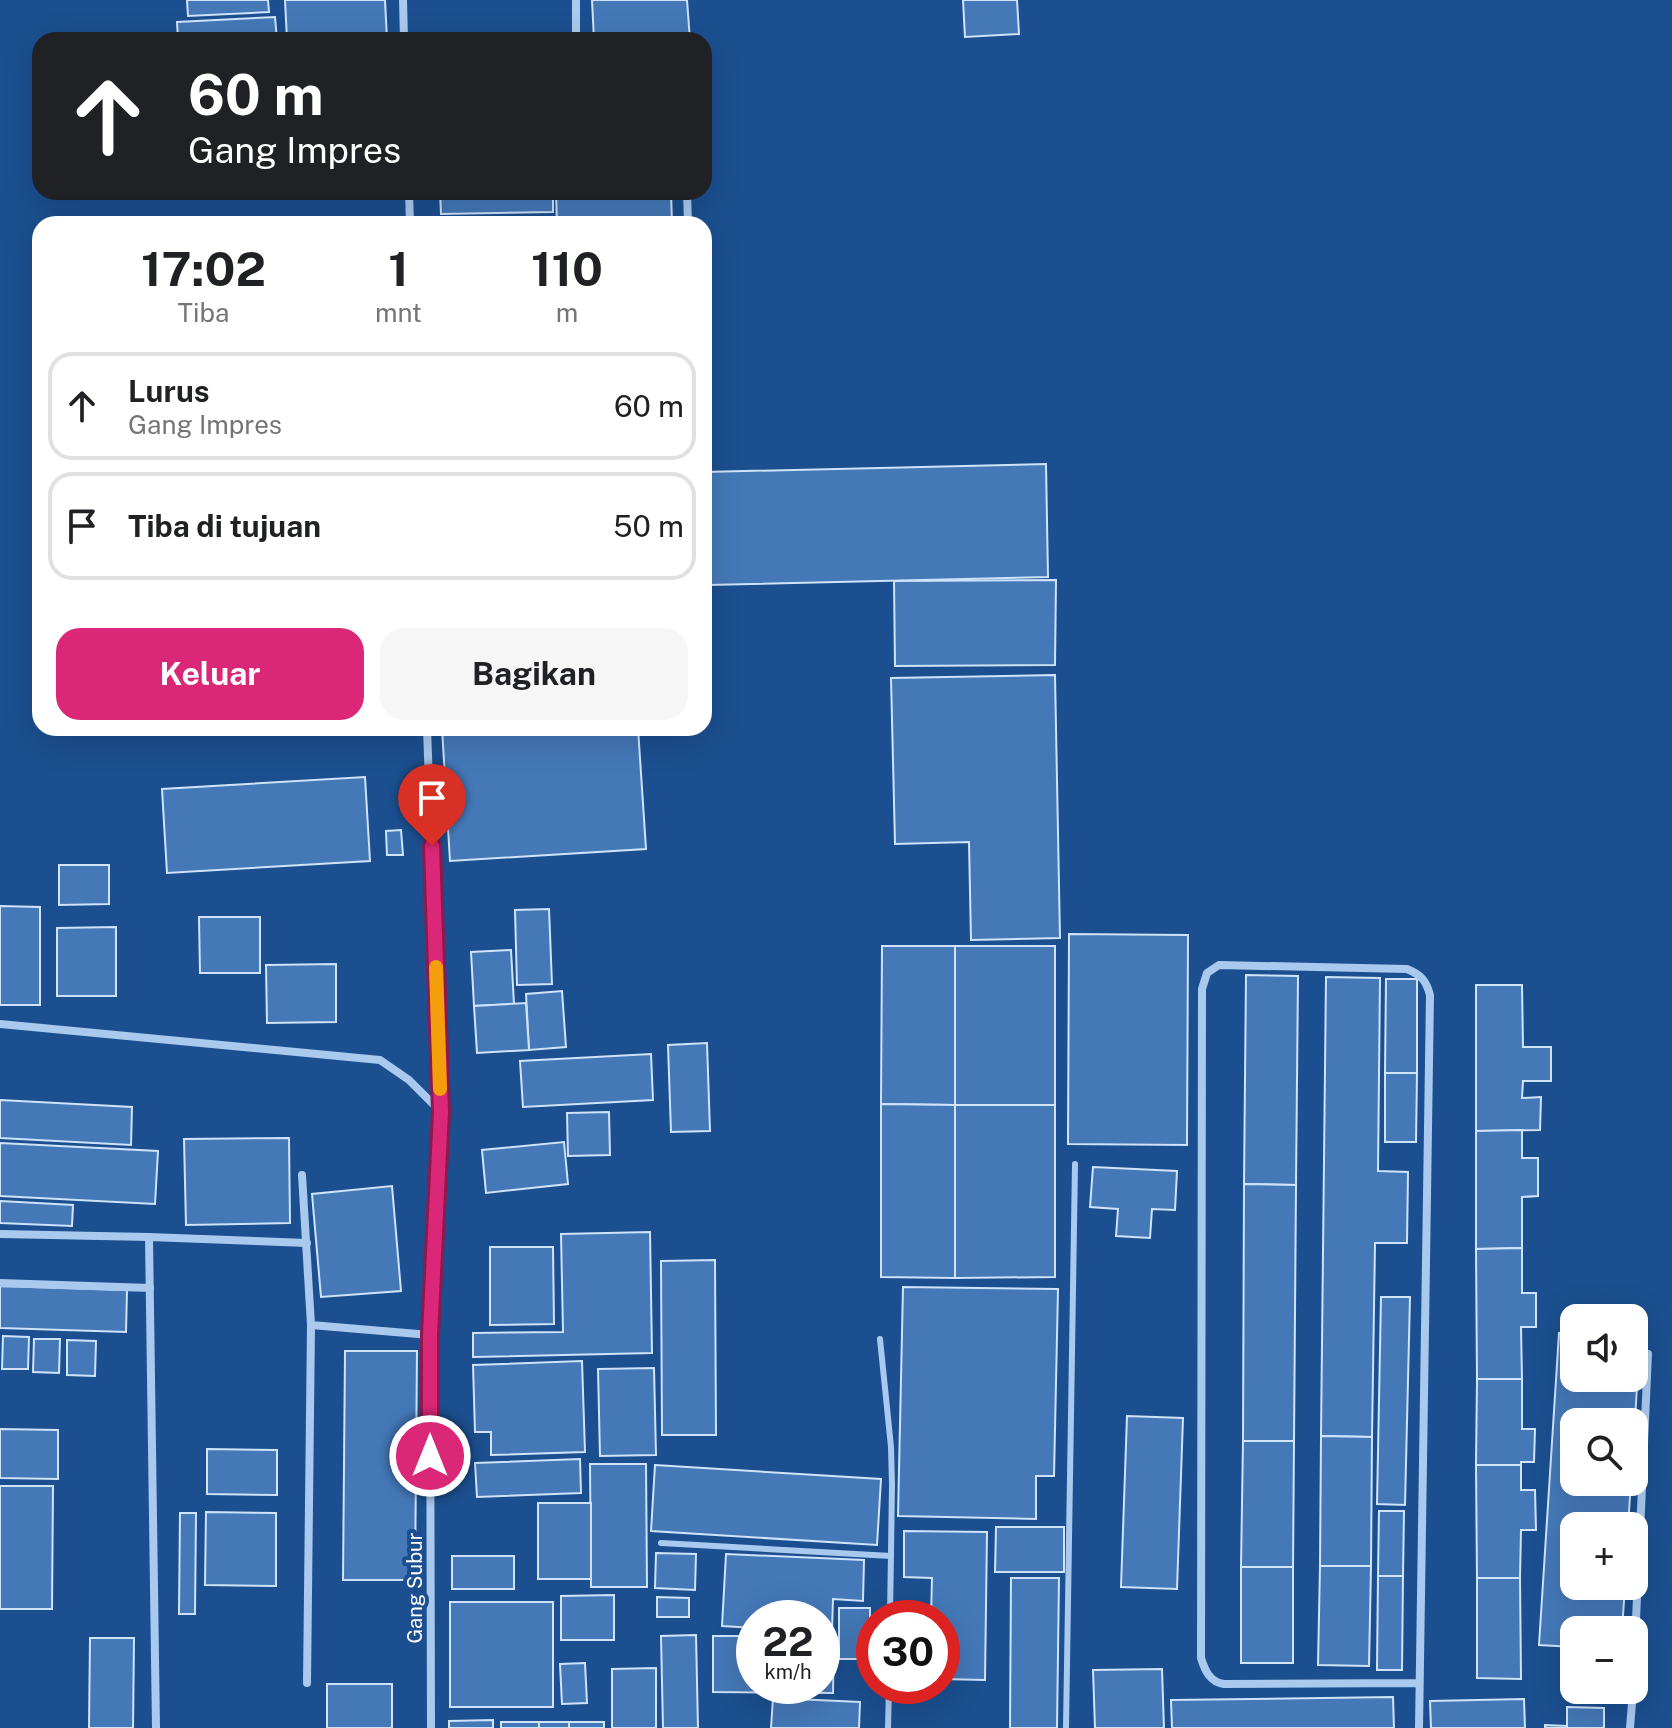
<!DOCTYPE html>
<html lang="id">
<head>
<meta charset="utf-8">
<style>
  body { margin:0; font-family:"Public Sans",sans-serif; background:#f6f6f6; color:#202124; height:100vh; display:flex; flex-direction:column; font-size:30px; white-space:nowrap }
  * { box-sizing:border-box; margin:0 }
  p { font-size:26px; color:#757577 }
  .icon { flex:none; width:44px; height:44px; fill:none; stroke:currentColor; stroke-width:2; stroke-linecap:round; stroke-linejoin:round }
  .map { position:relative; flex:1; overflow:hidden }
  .drawer { position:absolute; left:32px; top:216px; width:680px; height:520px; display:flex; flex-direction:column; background:#fff; border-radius:24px; box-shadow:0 8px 32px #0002 }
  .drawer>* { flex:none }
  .hud { position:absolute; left:32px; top:32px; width:680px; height:168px; border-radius:24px; box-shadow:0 8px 32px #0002; background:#202124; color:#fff; overflow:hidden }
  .buttons { position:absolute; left:1560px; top:1304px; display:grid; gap:16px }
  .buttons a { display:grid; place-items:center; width:88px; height:88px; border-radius:16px; background:#fff; box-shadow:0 8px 32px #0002; font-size:40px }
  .speed { position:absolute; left:736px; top:1600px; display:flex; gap:16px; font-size:40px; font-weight:700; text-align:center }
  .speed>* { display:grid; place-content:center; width:104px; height:104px; border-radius:50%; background:#fff; box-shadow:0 8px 32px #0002; line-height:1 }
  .speed small { font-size:20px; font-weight:400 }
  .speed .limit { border:12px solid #d22; background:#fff; color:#111 }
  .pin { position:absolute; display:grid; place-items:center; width:68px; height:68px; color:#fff; margin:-82px -34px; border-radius:50% 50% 50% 0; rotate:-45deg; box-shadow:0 0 8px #0007 }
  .pin .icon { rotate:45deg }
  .me { position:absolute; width:88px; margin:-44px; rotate:0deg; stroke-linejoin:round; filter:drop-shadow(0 0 6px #0008) }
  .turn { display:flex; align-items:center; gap:28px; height:168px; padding:0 24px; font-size:36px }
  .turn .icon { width:104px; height:104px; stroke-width:2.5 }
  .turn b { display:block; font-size:56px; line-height:68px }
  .eta { display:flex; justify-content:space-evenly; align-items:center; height:136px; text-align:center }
  .eta b { font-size:48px; font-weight:700; line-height:56px }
  .cta { display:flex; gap:16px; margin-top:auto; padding:16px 24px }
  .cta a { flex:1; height:92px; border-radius:24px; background:#db2777; color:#fff; font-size:32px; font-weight:700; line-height:92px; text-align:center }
  .cta a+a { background:#f6f6f6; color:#202124 }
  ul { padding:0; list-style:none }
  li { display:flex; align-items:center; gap:24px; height:108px; margin:0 16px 12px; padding:0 8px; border:4px solid #e0e0e0; border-radius:24px }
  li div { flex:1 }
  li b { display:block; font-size:30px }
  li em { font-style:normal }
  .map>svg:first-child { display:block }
  .building { fill:#4478b7; stroke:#cfe3fa; stroke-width:2 }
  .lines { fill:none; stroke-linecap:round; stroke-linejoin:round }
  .service { stroke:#a9c9ee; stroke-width:6 }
  .minor { stroke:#a9c9ee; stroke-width:8 }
  .route-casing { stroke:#8e194d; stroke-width:20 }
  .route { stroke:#db2777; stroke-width:14 }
  .slow { stroke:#f59e0b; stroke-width:14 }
  .labels { text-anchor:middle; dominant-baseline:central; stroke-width:8; stroke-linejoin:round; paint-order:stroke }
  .street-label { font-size:20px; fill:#fff; stroke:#1b4f8f }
</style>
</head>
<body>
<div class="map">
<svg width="1672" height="1728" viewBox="0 0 1672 1728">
  <rect width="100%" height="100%" fill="#1b4f8f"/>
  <g class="building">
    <polygon points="187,0 268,0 269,12 188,16"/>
    <polygon points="285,0 385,0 387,40 287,40"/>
    <polygon points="592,0 687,0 690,40 594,40"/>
    <polygon points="963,0 1017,0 1019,34 965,37"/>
    <polygon points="275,17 277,40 178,40 177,22"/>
    <polygon points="440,192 553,192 553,212 441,214"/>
    <polygon points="588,192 671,192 672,224 557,224 556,193"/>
    <polygon points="1046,464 1048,577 707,585 704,472"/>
    <polygon points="1056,580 1055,665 895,666 894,581"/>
    <polygon points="1055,675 1060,938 971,940 969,842 895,844 891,678"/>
    <polygon points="442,728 638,728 646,849 450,861"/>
    <polygon points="365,777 370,861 167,873 162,789"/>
    <polygon points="401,830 403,855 387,855 386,831"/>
    <polygon points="59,865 109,865 109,904 59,905"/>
    <polygon points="0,906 40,907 40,1005 0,1005"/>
    <polygon points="549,909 552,984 517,985 515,910"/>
    <polygon points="199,917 260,917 260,973 200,973"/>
    <polygon points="116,927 116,996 57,996 57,928"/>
    <polygon points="1069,934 1188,935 1187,1145 1068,1144"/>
    <polygon points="882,946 955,946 955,1105 881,1104"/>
    <rect x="955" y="946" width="100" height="159"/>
    <polygon points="511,950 514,1004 474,1006 471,952"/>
    <polygon points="336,964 336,1022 267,1023 266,965"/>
    <polygon points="1246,975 1298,976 1296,1185 1244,1184"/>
    <polygon points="1326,977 1380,978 1378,1171 1408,1172 1407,1243 1375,1243 1372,1437 1321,1436"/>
    <polygon points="1386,979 1417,979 1417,1073 1385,1073"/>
    <polygon points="1476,985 1522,985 1523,1047 1551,1047 1551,1081 1523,1081 1522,1098 1541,1097 1540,1130 1476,1131"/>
    <polygon points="562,991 566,1047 529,1050 526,994"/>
    <polygon points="526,1003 529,1050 477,1053 474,1006"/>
    <polygon points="707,1043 710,1131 671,1132 668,1045"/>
    <polygon points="651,1054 653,1100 523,1107 520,1061"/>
    <polygon points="1385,1073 1417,1073 1416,1142 1385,1142"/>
    <polygon points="0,1100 132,1107 131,1145 0,1138"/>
    <polygon points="881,1104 955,1105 955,1278 881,1277"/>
    <polygon points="955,1105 1055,1105 1055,1277 955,1278"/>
    <polygon points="609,1112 610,1155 568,1156 567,1113"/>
    <polygon points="1522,1130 1522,1158 1538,1158 1538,1196 1522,1197 1522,1248 1476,1249 1476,1131"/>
    <polygon points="289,1138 290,1223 186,1225 184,1139"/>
    <polygon points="564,1142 568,1184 486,1193 482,1150"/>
    <polygon points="0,1143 158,1151 155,1204 0,1196"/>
    <polygon points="1093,1167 1177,1171 1175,1210 1152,1209 1150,1238 1116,1236 1118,1209 1090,1207"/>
    <polygon points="1244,1184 1296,1185 1294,1441 1243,1441"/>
    <polygon points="392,1186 401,1291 321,1297 312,1194"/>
    <polygon points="0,1201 73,1205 72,1226 0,1223"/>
    <polygon points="650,1232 652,1353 473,1357 473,1333 563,1332 561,1234"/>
    <polygon points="490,1247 553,1247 554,1324 490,1325"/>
    <polygon points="1522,1248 1522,1293 1536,1293 1536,1327 1521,1327 1522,1379 1477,1379 1476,1249"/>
    <polygon points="715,1260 716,1435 662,1435 661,1261"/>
    <polygon points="0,1286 127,1290 126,1332 0,1328"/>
    <polygon points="903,1287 1058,1289 1054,1476 1036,1476 1036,1519 898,1516"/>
    <polygon points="1381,1297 1410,1297 1405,1505 1377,1504"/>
    <polygon points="1559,1333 1574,1334 1574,1378 1634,1378 1634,1337 1640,1338 1634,1436 1634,1422 1574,1422 1574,1482 1631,1482 1628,1526 1574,1526 1574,1586 1625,1586 1622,1630 1574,1630 1574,1647 1539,1645"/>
    <polygon points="3,1336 29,1337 28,1369 2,1369"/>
    <polygon points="34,1339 60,1339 59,1373 33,1372"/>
    <polygon points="67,1340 96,1341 95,1376 67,1375"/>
    <polygon points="345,1351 417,1351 415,1580 343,1580"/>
    <polygon points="582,1361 585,1452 491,1455 491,1432 475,1432 473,1365"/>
    <polygon points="654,1368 656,1455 600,1456 598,1369"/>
    <polygon points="1477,1379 1522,1379 1522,1429 1535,1429 1534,1462 1521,1462 1521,1465 1476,1465"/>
    <polygon points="1127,1416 1183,1418 1177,1589 1121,1587"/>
    <polygon points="0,1429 58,1430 58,1479 0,1478"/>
    <polygon points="1321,1436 1372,1437 1371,1566 1320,1566"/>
    <polygon points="1243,1441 1294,1441 1293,1567 1241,1567"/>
    <polygon points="207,1449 277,1450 277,1495 207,1494"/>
    <polygon points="580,1459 581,1493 477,1497 475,1463"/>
    <polygon points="590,1464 646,1464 647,1587 591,1587"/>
    <polygon points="655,1465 881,1479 877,1545 651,1531"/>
    <polygon points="1476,1465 1521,1465 1521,1490 1535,1490 1536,1530 1521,1530 1520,1578 1477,1578"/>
    <polygon points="0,1486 53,1486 52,1609 0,1609"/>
    <rect x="538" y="1503" width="53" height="76"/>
    <polygon points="1379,1511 1404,1511 1403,1576 1378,1576"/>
    <polygon points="206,1512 276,1513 276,1586 205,1585"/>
    <polygon points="180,1513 196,1513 195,1614 179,1614"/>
    <polygon points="996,1527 1064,1527 1064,1572 995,1572"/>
    <polygon points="904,1531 987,1532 985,1680 942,1679 942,1618 931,1618 932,1578 904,1577"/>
    <polygon points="656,1553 696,1554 695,1590 655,1588"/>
    <polygon points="726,1554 864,1560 863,1601 833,1599 832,1631 822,1631 822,1618 754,1618 754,1628 722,1626"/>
    <rect x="452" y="1556" width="62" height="33"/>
    <polygon points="1320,1566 1371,1566 1369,1666 1318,1665"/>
    <rect x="1241" y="1567" width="52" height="96"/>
    <polygon points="1378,1576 1403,1576 1402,1670 1377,1670"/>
    <polygon points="1011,1578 1059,1578 1057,1728 1010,1728"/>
    <polygon points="1477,1578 1520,1578 1521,1679 1477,1678"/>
    <polygon points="614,1595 614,1640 561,1640 561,1596"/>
    <polygon points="657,1597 689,1598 689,1617 657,1617"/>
    <rect x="450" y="1602" width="103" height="105"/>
    <rect x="839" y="1608" width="31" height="51"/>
    <polygon points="696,1635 698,1728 663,1728 661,1636"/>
    <polygon points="713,1636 754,1636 754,1686 822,1686 822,1636 834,1636 833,1693 713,1692"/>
    <polygon points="90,1638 134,1638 133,1728 89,1728"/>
    <polygon points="585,1663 587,1703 562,1704 560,1664"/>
    <polygon points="656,1668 656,1728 612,1728 612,1669"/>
    <polygon points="1162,1669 1164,1728 1095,1728 1093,1670"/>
    <rect x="327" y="1684" width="65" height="44"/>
    <polygon points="1393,1697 1394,1728 1172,1728 1171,1700"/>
    <polygon points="773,1698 860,1702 859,1728 771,1728"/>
    <polygon points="1524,1699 1525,1728 1431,1728 1430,1701"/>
    <polygon points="1567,1707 1604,1708 1604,1728 1545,1728 1545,1725 1567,1726"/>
    <polygon points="493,1720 493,1728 449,1728 449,1721"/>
    <rect x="501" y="1722" width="38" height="6"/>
    <rect x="539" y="1722" width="30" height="6"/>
    <rect x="569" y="1722" width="35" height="6"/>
  </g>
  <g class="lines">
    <g class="service">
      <polyline points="880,1339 891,1447 892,1485 890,1618"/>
      <polyline points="661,1543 891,1556"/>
      <polyline points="888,1728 889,1686"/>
      <polyline points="1066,1728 1075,1164"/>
    </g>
    <g class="minor">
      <polyline points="403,0 404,40"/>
      <polyline points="576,0 576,40"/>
      <polyline points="409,192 410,224"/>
      <polyline points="687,192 688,224"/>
      <polyline points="427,728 441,1112 430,1335 431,1728"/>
      <polyline points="0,1024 380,1060 409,1080 441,1112"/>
      <polyline points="302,1175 311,1325 430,1335"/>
      <polyline points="0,1234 149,1237 307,1243"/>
      <polyline points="149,1237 156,1728"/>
      <polyline points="0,1283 150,1288"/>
      <polyline points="1634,1664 1648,1354"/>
      <polyline points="307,1683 311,1325"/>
      <path d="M 1418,1683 L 1224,1684 C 1210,1682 1205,1671 1201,1658 L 1202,989 L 1207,973 L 1219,965 L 1407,969 C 1421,975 1426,980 1430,995 L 1419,1728"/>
      <polyline points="1630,1728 1633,1690"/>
    </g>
  </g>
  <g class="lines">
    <g class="route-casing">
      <polyline id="route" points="430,1456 430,1335 441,1112 432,846"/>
    </g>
    <use href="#route" class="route"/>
    <polyline class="slow" points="436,967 440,1089"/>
  </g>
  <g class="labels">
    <g class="street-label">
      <text transform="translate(415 1588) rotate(-90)">Gang Subur</text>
    </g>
  </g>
</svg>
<div class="buttons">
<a><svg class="icon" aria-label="sound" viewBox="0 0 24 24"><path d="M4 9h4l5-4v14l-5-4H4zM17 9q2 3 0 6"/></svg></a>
<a><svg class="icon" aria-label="search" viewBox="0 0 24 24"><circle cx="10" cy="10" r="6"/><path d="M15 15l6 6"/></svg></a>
<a>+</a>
<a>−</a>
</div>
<div class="speed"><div>22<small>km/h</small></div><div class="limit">30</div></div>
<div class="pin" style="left:432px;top:846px;background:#d93025"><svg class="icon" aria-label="arrive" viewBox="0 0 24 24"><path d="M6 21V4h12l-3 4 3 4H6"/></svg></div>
<svg class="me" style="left:430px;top:1456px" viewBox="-20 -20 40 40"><circle r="17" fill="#db2777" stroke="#fff" stroke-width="3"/><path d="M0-11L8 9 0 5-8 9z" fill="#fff"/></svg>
<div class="hud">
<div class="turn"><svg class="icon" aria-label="ahead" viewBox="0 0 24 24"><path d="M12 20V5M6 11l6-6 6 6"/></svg><div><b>60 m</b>Gang Impres</div></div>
</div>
<section class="drawer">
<div class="eta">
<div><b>17:02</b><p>Tiba</p></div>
<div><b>1</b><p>mnt</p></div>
<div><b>110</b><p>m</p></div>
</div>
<ul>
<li><svg class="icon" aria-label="ahead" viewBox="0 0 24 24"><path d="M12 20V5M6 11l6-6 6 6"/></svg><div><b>Lurus</b><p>Gang Impres</p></div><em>60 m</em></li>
<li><svg class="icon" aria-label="arrive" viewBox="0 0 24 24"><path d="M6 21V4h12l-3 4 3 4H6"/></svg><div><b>Tiba di tujuan</b></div><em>50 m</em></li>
</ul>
<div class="cta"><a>Keluar</a><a>Bagikan</a></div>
</section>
</div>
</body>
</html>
